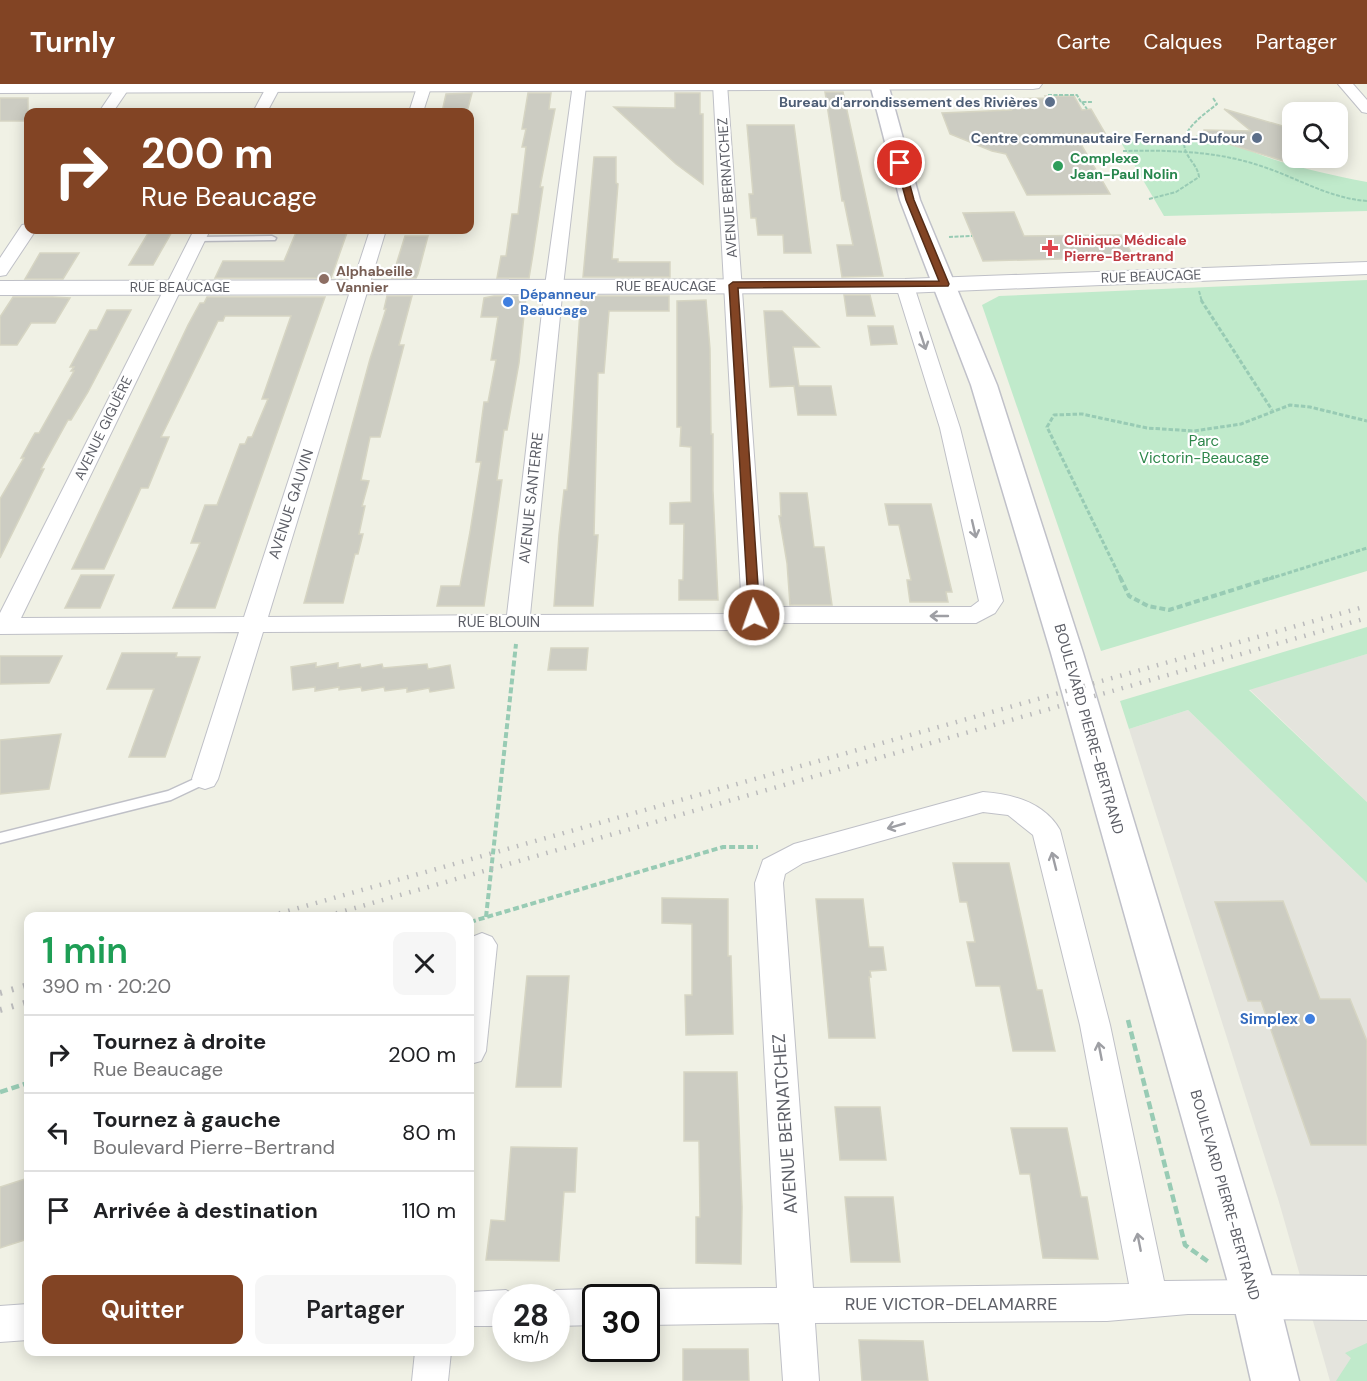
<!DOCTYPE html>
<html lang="fr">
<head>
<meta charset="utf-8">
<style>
  body { margin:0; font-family:"DM Sans",sans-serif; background:#f6f6f6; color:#202124; height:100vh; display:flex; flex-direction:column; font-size:22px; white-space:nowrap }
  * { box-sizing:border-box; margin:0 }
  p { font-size:20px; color:#757577 }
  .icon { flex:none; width:33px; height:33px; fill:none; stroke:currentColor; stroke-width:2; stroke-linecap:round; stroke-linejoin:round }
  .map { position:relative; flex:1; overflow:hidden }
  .sheet { position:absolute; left:24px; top:828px; width:450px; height:444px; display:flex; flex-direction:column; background:#fff; border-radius:12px; box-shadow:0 3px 15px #0003 }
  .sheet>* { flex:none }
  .top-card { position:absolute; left:24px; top:24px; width:450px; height:126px; border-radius:12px; box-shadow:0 3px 15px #0003; background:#824424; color:#fff; overflow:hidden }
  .fabs { position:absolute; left:1282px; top:18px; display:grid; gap:12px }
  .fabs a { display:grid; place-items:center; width:66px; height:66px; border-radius:12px; background:#fff; box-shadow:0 3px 15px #0003; font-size:30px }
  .speed { position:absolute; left:492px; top:1200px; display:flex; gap:12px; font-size:30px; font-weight:700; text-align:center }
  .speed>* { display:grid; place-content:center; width:78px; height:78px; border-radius:50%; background:#fff; box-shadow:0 3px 15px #0003; line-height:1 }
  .speed small { font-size:15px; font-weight:400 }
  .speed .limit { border:3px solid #111; border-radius:9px; background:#fff; color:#111 }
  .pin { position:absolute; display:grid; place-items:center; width:51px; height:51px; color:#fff; margin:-26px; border:3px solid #fff; border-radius:50%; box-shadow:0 2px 6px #0007 }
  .me { position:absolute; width:66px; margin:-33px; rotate:357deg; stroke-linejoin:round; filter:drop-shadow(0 0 4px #0008) }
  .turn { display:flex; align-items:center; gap:21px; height:126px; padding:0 18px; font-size:27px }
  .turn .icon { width:78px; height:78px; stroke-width:2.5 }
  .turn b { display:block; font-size:42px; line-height:51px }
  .round { display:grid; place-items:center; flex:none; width:63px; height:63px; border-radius:12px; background:#f6f6f6 }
  .headline { display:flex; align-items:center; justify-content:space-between; height:102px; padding:0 18px }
  h1 { font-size:36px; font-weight:600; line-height:45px; color:#1e9e55 }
  .cta { display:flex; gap:12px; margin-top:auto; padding:12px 18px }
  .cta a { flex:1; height:69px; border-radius:12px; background:#824424; color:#fff; font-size:24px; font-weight:600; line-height:69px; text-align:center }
  .cta a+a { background:#f6f6f6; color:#202124 }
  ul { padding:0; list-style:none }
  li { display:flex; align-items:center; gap:18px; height:78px; padding:0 18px; border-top:2px solid #e0e0e0 }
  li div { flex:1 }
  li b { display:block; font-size:22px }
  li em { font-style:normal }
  header { display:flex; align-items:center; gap:36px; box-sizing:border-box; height:84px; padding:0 30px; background:#824424; color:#fff }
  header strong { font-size:28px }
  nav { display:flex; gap:33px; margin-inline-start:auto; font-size:21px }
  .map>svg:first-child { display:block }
  .industrial { fill:#e4e4dd }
  .green { fill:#c0eacb }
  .building { fill:#ccccc2; stroke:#d6d5c3; stroke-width:1.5 }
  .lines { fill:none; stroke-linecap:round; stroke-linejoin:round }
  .service-casing { stroke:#bfc0c7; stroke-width:3 }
  .minor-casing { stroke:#bfc0c7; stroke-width:2 }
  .tertiary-casing { stroke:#bfc0c7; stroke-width:2 }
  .secondary-casing { stroke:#c0c1c9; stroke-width:3 }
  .path-far3 { stroke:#98cbb4; stroke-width:2; stroke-dasharray:4 1.5; stroke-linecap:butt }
  .path-far2 { stroke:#98cbb4; stroke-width:3; stroke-dasharray:4.5 2; stroke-linecap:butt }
  .path-far1 { stroke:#98cbb4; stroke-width:4; stroke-dasharray:6 3; stroke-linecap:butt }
  .path { stroke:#98cbb4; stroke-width:4.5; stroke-dasharray:8 4; stroke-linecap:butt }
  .service { fill:#fff; fill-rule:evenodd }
  .minor { fill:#fff; fill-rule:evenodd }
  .tertiary { fill:#fff; fill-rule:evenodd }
  .secondary { fill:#fff; fill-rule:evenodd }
  .rail-far1 { stroke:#bbbbbc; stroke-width:4.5; stroke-dasharray:1.5 8; stroke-linecap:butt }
  .rail { stroke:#bbbbbc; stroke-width:6; stroke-dasharray:2 10; stroke-linecap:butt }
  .oneway { stroke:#9e9fa4 }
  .route { fill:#824424; stroke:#542c17; stroke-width:1.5 }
  .service-dot { fill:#5c6f8a; stroke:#fff; stroke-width:2 }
  .leisure-dot { fill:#2e9e5b; stroke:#fff; stroke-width:2 }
  .health-dot { fill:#e0444e; stroke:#fff; stroke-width:2 }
  .education-dot { fill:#8d6e63; stroke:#fff; stroke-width:2 }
  .shop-dot { fill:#3f7fe0; stroke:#fff; stroke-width:2 }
  .labels { text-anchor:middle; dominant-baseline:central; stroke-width:4.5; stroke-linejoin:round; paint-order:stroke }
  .far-service-label { font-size:14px; font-weight:bold; fill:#4e5e75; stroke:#fff; text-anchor:end }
  .far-leisure-label { font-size:14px; font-weight:bold; fill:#27864d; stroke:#fff; text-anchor:start }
  .far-street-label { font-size:14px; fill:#5d5f67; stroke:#fff }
  .far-health-label { font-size:14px; font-weight:bold; fill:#be3a42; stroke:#fff; text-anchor:start }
  .far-education-label { font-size:14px; font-weight:bold; fill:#785e54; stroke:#fff; text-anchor:start }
  .far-shop-label { font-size:14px; font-weight:bold; fill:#366cbe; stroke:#fff; text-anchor:start }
  .park-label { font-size:15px; fill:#2d864a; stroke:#fff }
  .street-label { font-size:15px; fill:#5d5f67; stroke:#fff }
  .shop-label { font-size:15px; font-weight:bold; fill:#366cbe; stroke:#fff; text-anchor:end }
  .near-street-label { font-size:18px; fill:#5d5f67; stroke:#fff }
</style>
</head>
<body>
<header>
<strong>Turnly</strong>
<nav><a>Carte</a><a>Calques</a><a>Partager</a></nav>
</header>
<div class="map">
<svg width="1367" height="1297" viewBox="0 0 1367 1297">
  <rect width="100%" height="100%" fill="#f0f1e5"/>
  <g class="industrial">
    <polygon points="1367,570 1367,718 1249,605"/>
    <polygon points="1188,626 1367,799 1367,1297 1330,1297 1279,1118 1129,645"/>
  </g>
  <g class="green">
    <path d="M 1215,50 C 1260,76 1316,88 1367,98 L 1367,127 L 1164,132 L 1119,55 L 1198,54 L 1196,51 Z"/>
    <polygon points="1367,196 1367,487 1101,567 982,221 999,212"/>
    <polygon points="1367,543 1367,570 1249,606 1367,718 1367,799 1188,626 1129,645 1120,617"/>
    <polygon points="1367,1259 1367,1297 1336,1297 1351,1274 1345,1269"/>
  </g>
  <g class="building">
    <polygon points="825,8 843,8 883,192 842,193 837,161 853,161 844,117 842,117"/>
    <polygon points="472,9 467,28 442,28 446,10"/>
    <polygon points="528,9 551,9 549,25 555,25 540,103 543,103 533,170 529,194 497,194 501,172 506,172 512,130 518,130 526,63 522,63 526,45 522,45"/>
    <polygon points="675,9 700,9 700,30 703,30 703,100 676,80 614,23 675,24"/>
    <polygon points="1045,12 1074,12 1082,26 1091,25 1105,49 1075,50 1110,110 1027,111 1006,70 992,67 950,50 942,29 1011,26 1004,15 1046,14"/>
    <rect x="0" y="14" width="28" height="23"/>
    <polygon points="1224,25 1293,45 1293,80 1203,52 1204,46 1251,47"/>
    <polygon points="747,41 794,41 811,169 784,169 783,151 758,151 756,134 751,134 749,110 753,110"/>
    <polygon points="594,73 616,73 616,99 618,100 612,175 618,175 618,178 670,178 670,193 583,193"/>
    <polygon points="1014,128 1024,152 1121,151 1134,173 983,177 963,129"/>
    <polygon points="150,146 173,146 153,181 129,181"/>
    <polygon points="297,146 348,146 331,194 215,194 223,177 284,177"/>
    <polygon points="405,152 428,152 418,190 416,194 392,194"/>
    <polygon points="40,169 79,169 63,195 25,195"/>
    <polygon points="844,211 870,211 875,232 847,232"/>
    <polygon points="387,212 412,212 399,261 404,261 380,353 370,353 361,396 369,397 362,422 365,422 359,450 363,450 358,470 355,470 343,519 304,519 370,275 386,225 384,225"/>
    <polygon points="494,212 526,212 519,279 507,346 504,346 497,396 502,396 484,522 437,522 441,502 460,502 470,448 481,378 476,378 484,318 488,318 496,276 491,276 498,233 481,233 484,214"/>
    <polygon points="581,212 669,212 669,227 609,227 604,289 598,289 594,451 598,451 593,522 554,522 559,451 564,406 567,406 572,345"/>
    <polygon points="13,213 52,213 70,214 55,239 31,239 17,261 0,261 0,233"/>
    <polygon points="207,213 325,213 215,524 173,524 200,459 191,459 205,421 217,421 240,360 245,360 248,353 252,353 268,315 262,315 291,232 225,232 223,237 218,237 161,353 169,353 148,404 141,404 104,485 72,485 188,241 200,219 204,219"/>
    <polygon points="706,216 710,265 711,350 713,350 713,407 718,516 679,516 679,496 683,496 684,440 670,440 670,419 691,418 691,363 680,362 681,343 677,343 677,217"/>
    <polygon points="107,226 131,226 88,308 71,336 68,336 41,385 44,385 0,474 0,415 24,374 21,374 32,354 35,349 39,349 74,287 71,287 74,283 70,283 90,246 97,246"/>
    <polygon points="764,227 782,227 819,263 793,263 799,302 831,302 836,331 798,331 794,302 770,303"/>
    <polygon points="868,242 893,242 897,260 871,261"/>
    <polygon points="780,409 807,409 814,463 824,463 832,521 790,521 787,479 779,432 781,432"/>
    <polygon points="885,420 931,420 952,508 946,508 948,518 910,518 907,496 911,496 899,441 889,441"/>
    <polygon points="81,491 114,491 100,524 65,524"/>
    <polygon points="551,564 588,564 586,586 548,586"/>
    <polygon points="122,569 177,569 176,573 200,573 165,673 129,673 154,605 107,605"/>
    <polygon points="0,572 62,572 49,599 0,600"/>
    <polygon points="316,579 316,583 338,579 338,584 360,580 361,584 382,580 383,584 427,580 428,585 450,581 454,604 430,608 429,604 407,608 407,604 385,607 384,603 362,607 361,603 339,606 339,603 315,607 315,603 293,606 291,583"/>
    <polygon points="61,650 49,705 0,710 0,656"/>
    <polygon points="953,779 1009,779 1037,906 1042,906 1055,967 1013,967 1000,902 976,902 967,858 975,858 967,818 960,818"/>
    <polygon points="662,814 728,815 728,872 731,872 733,950 686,951 685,911 692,911 692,840 662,839"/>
    <polygon points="816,815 863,815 869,863 883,863 886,886 870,887 871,893 869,893 875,954 829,954"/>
    <polygon points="1283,817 1320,915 1350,915 1367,957 1367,1061 1311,1061 1261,917 1248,917 1215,818"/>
    <polygon points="527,892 569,892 561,1003 516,1003"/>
    <polygon points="684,988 737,988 742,1123 741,1180 696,1179 696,1133 700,1133 699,1057 684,1057"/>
    <polygon points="835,1023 880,1023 886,1076 840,1076"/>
    <polygon points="1011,1044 1067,1044 1081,1113 1087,1113 1098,1175 1043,1174 1030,1090 1020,1090"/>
    <polygon points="511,1063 577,1064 575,1108 564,1108 559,1177 486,1176 491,1136 505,1137"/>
    <polygon points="28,1094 28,1155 0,1164 0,1103"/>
    <polygon points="845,1113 893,1113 900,1178 851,1178"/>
    <polygon points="859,1256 923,1257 928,1297 862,1297"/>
    <polygon points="683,1265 748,1265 749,1297 683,1297"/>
  </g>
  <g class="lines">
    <g class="service-casing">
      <g id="service">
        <polygon points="272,152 276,154 275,156 197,157 193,155 197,153"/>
        <polygon points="205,690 209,692 211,695 209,698 171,716 0,759 0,749 168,707"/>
      </g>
    </g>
    <g class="minor-casing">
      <g id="minor">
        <polygon points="118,0 132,0 113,28 99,28"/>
        <polygon points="268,0 282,0 267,28 253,28"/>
        <polygon points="418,0 432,0 423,28 409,28"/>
        <polygon points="573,0 586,2 563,202 530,531 735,530 742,527 713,0 727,0 765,523 971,523 979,517 940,344 896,202 899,198 911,198 914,202 960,344 1003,517 995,529 976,539 757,539 738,546 263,548 218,695 214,702 205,705 196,702 192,695 239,548 0,550 0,529 194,146 210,146 21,534 244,533 370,146 386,146 268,533 507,531 545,202"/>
        <polygon points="1338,0 1353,0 1367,16 1367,29 1362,28"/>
        <polygon points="28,140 28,146 36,146 6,191 0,192 0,174 22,141"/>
        <path d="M 983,708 C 1012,710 1044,718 1060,746 L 1110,941 L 1164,1197 L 1255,1196 L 1268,1201 L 1273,1213 L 1268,1225 L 1255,1230 L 1188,1230 L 1107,1237 L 815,1239 L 819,1297 L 783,1297 L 779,1239 L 646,1241 L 646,1214 L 632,1214 L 633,1211 L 646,1205 L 777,1204 L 755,799 L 763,776 L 794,760 ZM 983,728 L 1008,731 L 1033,751 L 1080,941 L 1129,1200 L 813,1204 L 783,799 L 785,790 L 803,779 Z"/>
        <polygon points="482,849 492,853 497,861 486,967 481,977 470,980 470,857 472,853"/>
        <polygon points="596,1205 609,1211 610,1214 596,1214 596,1241 556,1242 556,1214 543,1214 556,1206"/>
        <polygon points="506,1206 519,1214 506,1214 506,1242 470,1242 470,1208"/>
        <polygon points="28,1220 28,1256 0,1258 0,1222"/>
        <polygon points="415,1268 451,1268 448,1297 412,1297"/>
      </g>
    </g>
    <g class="tertiary-casing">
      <g id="tertiary">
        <polygon points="0,0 1042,0 1039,4 1033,5 0,9"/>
        <polygon points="1367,178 1367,190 905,209 0,211 0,197 905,195"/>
        <polygon points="1255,1191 1367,1192 1367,1236 1255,1235 1239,1228 1233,1213 1239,1198"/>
      </g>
    </g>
    <g class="secondary-casing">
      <polygon id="secondary" points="870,0 888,0 920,116 997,301 1083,569 1278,1213 1299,1297 1251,1297 1232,1213 1051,569 971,301 900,116"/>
    </g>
    <g class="path-far3">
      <polyline points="1048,11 1077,11 1081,18 1092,18"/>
      <polyline points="1082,18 1087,25"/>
      <path d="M 1123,67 C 1170,66 1217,67 1261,82 C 1298,94 1328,114 1367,117"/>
      <path d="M 1149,115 L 1176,108 L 1199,93 C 1198,83 1190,77 1186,68 C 1177,47 1204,31 1217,20 L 1213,14"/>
      <polyline points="949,153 972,152"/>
      <polyline points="1199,207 1202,218"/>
    </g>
    <g class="path-far2">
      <polyline points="1201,216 1272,326"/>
      <polyline points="1121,495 1047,343 1054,331 1082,330 1147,344 1194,347 1241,340 1290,321 1310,323 1367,337"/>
      <polyline points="1269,495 1367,464"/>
    </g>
    <g class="path-far1">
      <polyline points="1120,493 1129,512 1148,522 1169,526 1274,493"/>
      <polyline points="486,833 516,560"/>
      <polyline points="470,838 723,763 758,763"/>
    </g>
    <g class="path">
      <polyline points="1128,936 1185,1161 1210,1179"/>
      <polyline points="0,1008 28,999"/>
    </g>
    <use href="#service" class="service"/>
    <use href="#minor" class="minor"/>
    <use href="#tertiary" class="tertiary"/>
    <use href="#secondary" class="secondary"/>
    <g class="rail-far1">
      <polyline points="270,832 1367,522"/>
      <polyline points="327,832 1367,534"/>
    </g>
    <g class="rail">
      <polyline points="0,909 28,901"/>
      <polyline points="0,926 28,918"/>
    </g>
  </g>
  <defs><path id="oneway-shaft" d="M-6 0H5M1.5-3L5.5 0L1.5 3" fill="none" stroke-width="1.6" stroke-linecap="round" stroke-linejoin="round" transform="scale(1.5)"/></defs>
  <g class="oneway">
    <use href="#oneway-shaft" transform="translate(923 257) rotate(72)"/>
    <use href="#oneway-shaft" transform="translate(974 445) rotate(77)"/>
    <use href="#oneway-shaft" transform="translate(939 532) rotate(-180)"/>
    <use href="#oneway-shaft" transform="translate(896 742) rotate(164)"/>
    <use href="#oneway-shaft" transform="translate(1054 777) rotate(-104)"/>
    <use href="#oneway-shaft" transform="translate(1100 967) rotate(-101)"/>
    <use href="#oneway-shaft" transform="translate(1139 1158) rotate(-101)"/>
  </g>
  <polygon class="route" points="900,76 904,79 914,116 949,200 948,202 738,204 760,531 754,535 749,534 729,201 733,198 939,197 906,116 896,79"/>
  <g class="service-dot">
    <circle cx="1050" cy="18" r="6"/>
    <circle cx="1257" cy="54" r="6"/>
  </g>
  <circle class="leisure-dot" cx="1058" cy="82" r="6"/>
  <path class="health-dot" d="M1047 155h6v6h6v6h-6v6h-6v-6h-6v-6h6z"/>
  <circle class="education-dot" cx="324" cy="195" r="6"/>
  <g class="shop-dot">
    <circle cx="508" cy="218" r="6"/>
    <circle cx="1310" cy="935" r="6"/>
  </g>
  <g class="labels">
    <g class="far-service-label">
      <text x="1038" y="18">Bureau d'arrondissement des Rivières</text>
      <text x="1245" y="54">Centre communautaire Fernand-Dufour</text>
    </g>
    <g class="far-leisure-label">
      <text x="1070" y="74">Complexe<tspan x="1070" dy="16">Jean-Paul Nolin</tspan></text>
    </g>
    <g class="far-street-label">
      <text transform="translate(727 104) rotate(-94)">AVENUE BERNATCHEZ</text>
      <text transform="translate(1151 192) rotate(-2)">RUE BEAUCAGE</text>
      <text x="666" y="202">RUE BEAUCAGE</text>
      <text x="180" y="203">RUE BEAUCAGE</text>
      <text transform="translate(103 344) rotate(-64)">AVENUE GIGUÈRE</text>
    </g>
    <g class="far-health-label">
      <text x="1064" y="156">Clinique Médicale<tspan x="1064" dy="16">Pierre-Bertrand</tspan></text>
    </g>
    <g class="far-education-label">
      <text x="336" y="187">Alphabeille<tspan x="336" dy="16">Vannier</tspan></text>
    </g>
    <g class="far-shop-label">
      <text x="520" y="210">Dépanneur<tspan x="520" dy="16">Beaucage</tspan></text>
    </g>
    <g class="park-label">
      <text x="1204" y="357">Parc<tspan x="1204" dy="17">Victorin-Beaucage</tspan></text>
    </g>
    <g class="street-label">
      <text transform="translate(531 414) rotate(-84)">AVENUE SANTERRE</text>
      <text transform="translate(291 420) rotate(-72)">AVENUE GAUVIN</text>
      <text x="499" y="538">RUE BLOUIN</text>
      <text transform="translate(1089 645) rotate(74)">BOULEVARD PIERRE-BERTRAND</text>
      <text transform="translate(1225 1111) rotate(74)">BOULEVARD PIERRE-BERTRAND</text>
    </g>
    <g class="shop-label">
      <text x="1298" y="935">Simplex</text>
    </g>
    <g class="near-street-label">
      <text transform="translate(785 1040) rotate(-94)">AVENUE BERNATCHEZ</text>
      <text x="951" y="1220">RUE VICTOR-DELAMARRE</text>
    </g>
  </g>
</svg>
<div class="fabs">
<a><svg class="icon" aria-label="search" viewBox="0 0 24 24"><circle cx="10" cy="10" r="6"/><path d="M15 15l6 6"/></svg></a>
</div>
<div class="speed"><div>28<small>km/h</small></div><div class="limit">30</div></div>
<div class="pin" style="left:900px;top:79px;background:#d93025"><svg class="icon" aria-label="arrive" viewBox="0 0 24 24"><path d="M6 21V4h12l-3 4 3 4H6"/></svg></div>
<svg class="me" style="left:754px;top:531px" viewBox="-20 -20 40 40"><circle r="17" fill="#824424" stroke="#fff" stroke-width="3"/><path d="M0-11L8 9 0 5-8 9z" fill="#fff"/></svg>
<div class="top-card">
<div class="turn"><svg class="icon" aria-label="right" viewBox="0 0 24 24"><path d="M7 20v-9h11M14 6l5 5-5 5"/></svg><div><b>200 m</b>Rue Beaucage</div></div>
</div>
<section class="sheet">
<div class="headline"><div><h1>1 min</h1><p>390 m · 20:20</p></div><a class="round"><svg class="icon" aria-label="close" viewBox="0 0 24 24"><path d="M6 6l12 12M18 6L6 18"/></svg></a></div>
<ul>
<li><svg class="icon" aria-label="right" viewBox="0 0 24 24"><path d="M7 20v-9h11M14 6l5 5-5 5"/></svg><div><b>Tournez à droite</b><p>Rue Beaucage</p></div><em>200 m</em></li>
<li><svg class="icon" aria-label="left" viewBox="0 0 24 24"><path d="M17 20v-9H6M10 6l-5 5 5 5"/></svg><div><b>Tournez à gauche</b><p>Boulevard Pierre-Bertrand</p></div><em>80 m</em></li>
<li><svg class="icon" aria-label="arrive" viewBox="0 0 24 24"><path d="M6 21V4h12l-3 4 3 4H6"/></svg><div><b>Arrivée à destination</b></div><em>110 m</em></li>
</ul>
<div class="cta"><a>Quitter</a><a>Partager</a></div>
</section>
</div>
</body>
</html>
